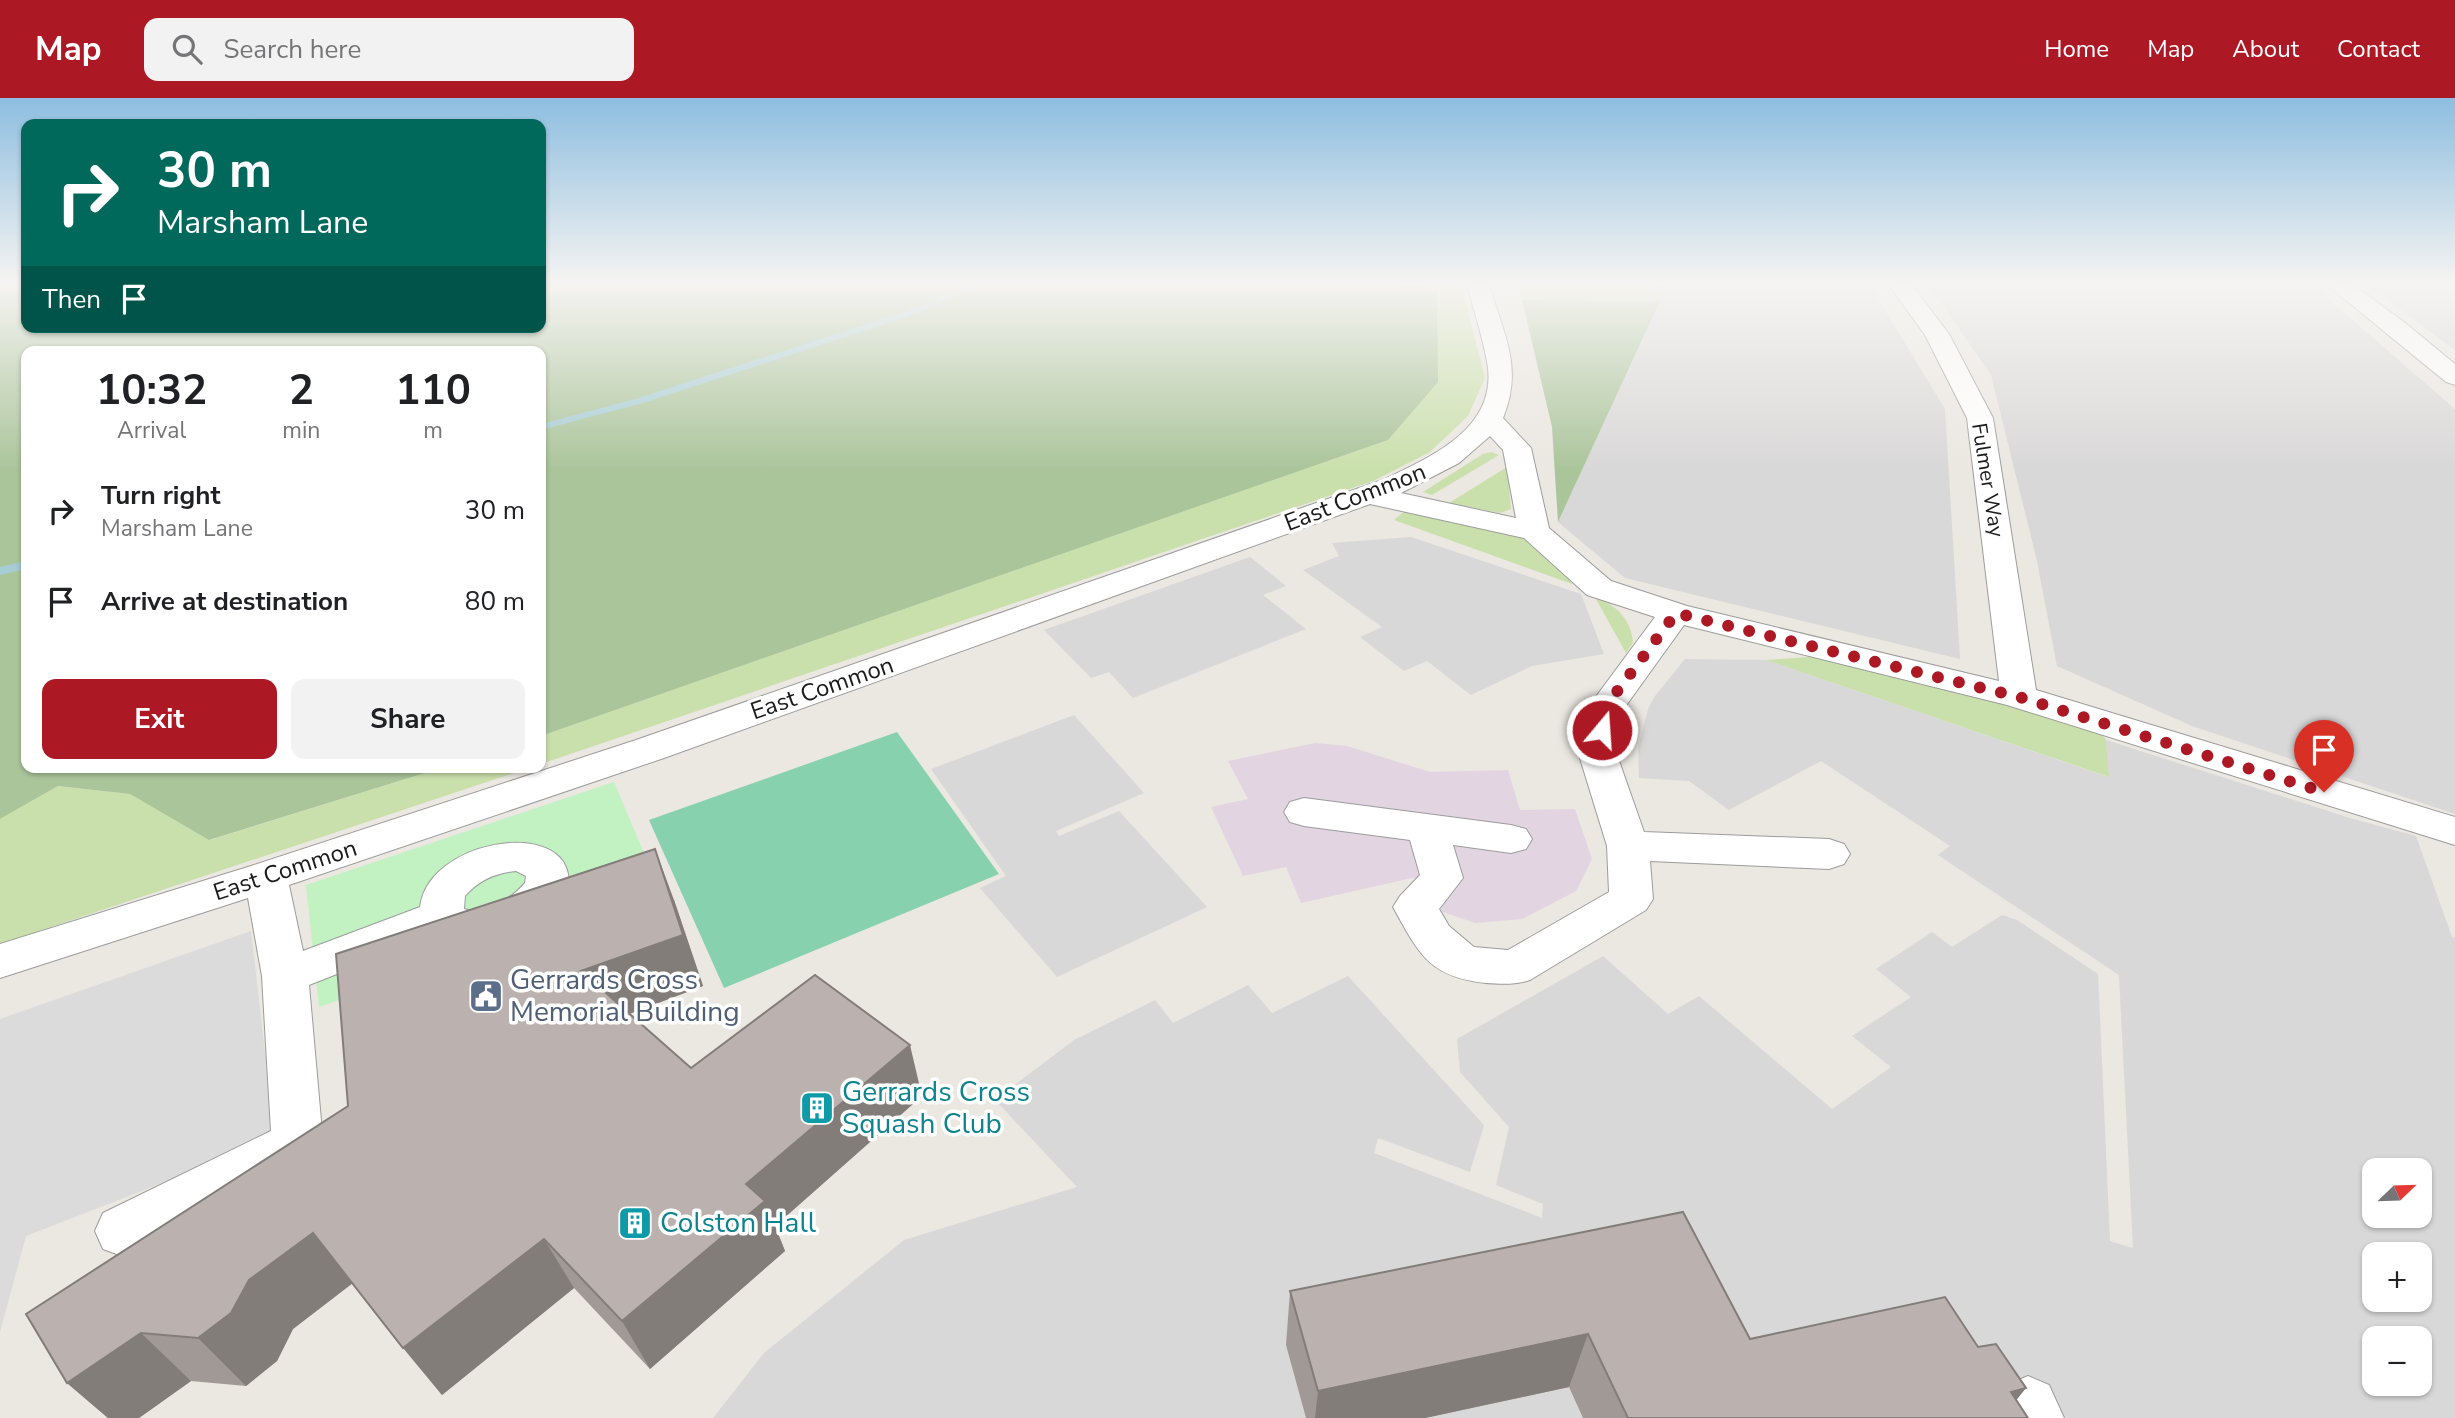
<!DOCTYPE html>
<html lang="en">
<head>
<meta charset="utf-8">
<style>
  body { margin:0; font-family:"Nunito Sans",sans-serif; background:#f2f2f2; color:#202124; height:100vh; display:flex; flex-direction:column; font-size:26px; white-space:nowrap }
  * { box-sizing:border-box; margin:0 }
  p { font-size:23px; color:#757577 }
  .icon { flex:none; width:38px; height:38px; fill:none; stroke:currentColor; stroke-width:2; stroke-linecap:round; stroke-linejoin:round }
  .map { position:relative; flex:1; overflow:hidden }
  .panel { position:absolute; left:21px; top:248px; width:525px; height:427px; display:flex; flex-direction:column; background:#fff; border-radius:14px; box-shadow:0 2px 5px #0004 }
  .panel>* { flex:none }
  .top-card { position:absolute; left:21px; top:21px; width:525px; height:214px; border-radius:14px; box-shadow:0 2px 5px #0004; background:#00695c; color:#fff; overflow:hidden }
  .needle { width:46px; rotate:67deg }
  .fabs { position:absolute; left:2362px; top:1060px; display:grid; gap:14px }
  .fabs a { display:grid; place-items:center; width:70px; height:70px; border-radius:14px; background:#fff; box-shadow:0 2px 5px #0004; font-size:35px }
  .pin { position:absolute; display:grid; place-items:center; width:60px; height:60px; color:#fff; margin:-72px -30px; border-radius:50% 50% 50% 0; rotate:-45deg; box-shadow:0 0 7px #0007 }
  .pin .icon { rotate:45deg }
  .me { position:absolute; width:77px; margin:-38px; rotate:18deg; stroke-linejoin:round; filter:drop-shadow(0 0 5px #0008) }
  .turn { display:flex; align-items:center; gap:24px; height:147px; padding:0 21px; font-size:32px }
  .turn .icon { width:91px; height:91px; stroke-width:2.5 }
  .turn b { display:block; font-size:49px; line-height:60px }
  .then { display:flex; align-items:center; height:66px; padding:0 21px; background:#0003; gap:14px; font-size:26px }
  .eta { display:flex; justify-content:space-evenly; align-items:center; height:119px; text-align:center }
  .eta b { font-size:42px; font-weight:700; line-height:49px }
  .action { display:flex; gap:14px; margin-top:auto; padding:14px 21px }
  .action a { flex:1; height:80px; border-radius:14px; background:#ad1825; color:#fff; font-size:28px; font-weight:700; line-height:80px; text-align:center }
  .action a+a { background:#f2f2f2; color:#202124 }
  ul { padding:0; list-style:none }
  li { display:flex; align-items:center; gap:21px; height:91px; padding:0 21px }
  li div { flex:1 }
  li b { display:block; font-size:26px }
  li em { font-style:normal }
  header { display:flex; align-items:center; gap:42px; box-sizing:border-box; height:98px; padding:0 35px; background:#ad1825; color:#fff }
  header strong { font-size:33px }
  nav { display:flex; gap:38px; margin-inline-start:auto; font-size:24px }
  .search { width:490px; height:63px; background:#f2f2f2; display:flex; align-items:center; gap:18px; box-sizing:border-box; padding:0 24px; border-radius:14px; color:#757577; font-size:26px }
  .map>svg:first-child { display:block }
  .residential { fill:#d9d8d8; fill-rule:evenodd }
  .industrial { fill:#e3d4e2 }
  .grass { fill:#cae0ac }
  .forest { fill:#abc59b }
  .park { fill:#c2f1c2 }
  .pitch { fill:#88d1ae }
  .parking { fill:#dbdbdb }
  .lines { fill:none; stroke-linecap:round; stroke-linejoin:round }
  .stream { fill:#a6cdd4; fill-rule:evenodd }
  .minor-casing { stroke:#9c9c9c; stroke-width:2 }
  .minor { fill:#fff; fill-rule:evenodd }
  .wall { fill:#a19996 }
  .shaded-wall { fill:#837d7a }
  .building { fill:#bbb2af; stroke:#837d7a; stroke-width:2 }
  .route { stroke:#ad1825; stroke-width:12; stroke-dasharray:0 21.6 }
  .labels { text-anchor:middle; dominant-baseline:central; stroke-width:7; stroke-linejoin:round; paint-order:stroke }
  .far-street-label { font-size:21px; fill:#1b1b1b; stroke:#fff }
  .street-label { font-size:24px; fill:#1b1b1b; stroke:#fff }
  .near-service-label { font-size:28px; fill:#4e5e75; stroke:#fff; text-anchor:start }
  .near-culture-label { font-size:28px; fill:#0d838f; stroke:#fff; text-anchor:start }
</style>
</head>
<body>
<header>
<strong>Map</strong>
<div class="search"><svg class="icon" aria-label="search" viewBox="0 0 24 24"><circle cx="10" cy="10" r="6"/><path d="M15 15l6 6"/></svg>Search here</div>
<nav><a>Home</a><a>Map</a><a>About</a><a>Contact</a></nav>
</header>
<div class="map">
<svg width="2455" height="1320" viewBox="0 0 2455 1320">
  <rect width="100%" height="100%" fill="#ebe7e1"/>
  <g class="residential">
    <polygon points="1659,186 1869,186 1945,311 1960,561 1625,480 1558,424 1660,203"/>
    <polygon points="1928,186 2311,186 2455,311 2455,716 2192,628 2057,568 2037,463 1991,277"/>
    <polygon points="2365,186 2455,186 2455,252"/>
    <polygon points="1411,439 1581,496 1604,556 1532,568 1471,597 1427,563 1404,573 1360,539 1382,529 1303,472 1339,458 1332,445"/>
    <polygon points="1250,459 1286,488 1263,497 1306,531 1133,600 1109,574 1091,580 1044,532"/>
    <path d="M 1685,561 L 1766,562 L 2108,679 L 2106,642 L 2350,720 L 2416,738 L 2452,839 L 2455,840 L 2455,1320 L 713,1320 L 764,1255 L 904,1142 L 1077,1089 L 995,1002 L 1074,942 L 1155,902 L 1173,925 L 1248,887 L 1272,915 L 1348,878 L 1484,1027 L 1470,1074 L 1378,1040 L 1374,1055 L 1542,1120 L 1543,1106 L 1496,1087 L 1509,1029 L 1460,974 L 1457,941 L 1603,858 L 1668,916 L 1699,898 L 1832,1011 L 1891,969 L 1852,938 L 1911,899 L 1876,871 L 1932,834 L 1952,849 L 2002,817 L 2017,822 L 2098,876 L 2110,1143 L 2133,1150 L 2119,877 L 1938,757 L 1950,748 L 1821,663 L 1729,712 L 1689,683 L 1639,680 L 1638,650 L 1648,611 L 1655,598 ZM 2375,1073 L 2420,1073 L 2420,1118 L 2375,1118 ZM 2375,1157 L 2420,1157 L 2420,1202 L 2375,1202 ZM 2375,1241 L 2420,1241 L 2420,1286 L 2375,1286 Z"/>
    <polygon points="1074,617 1144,695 1056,733 1059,738 1119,713 1207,809 1057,879 980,790 1006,778 931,671"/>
  </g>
  <polygon class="industrial" points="1315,645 1347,648 1430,674 1508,672 1520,712 1575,711 1592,761 1576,793 1522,821 1475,825 1440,813 1454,782 1412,780 1301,805 1286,769 1243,778 1211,709 1248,701 1228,663"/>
  <g class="grass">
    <polygon points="1395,186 1461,186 1485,280 1468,318 1430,354 1373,383 541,666 541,638 1388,342 1437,192"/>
    <polygon points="1517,186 1658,186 1660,203 1522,202"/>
    <polygon points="1491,354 1499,357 1432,397 1423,394 1483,356"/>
    <polygon points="1507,369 1511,411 1500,415 1449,405"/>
    <path d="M 1407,411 C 1467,421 1536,428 1572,486 L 1394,422 Z"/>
    <path d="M 1596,501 C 1617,505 1632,525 1633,545 L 1626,555 Z"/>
    <polygon points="1822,558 2026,611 2102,636 2106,642 2109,679 1766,562"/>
    <polygon points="441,670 529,670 0,846 0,721 58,688 130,696 210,742"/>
  </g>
  <g class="forest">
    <polygon points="0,186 26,186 26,229 541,229 541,186 1395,186 1437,192 1438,284 1388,342 541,638 541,254 26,254 26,670 441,670 209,742 130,696 58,688 0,721"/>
    <polygon points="1522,202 1660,203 1558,424 1552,329"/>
  </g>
  <polygon class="park" points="614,684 659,791 319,909 306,787"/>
  <polygon class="pitch" points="897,634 999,776 724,890 649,722"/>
  <polygon class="parking" points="251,833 275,1041 26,1138 0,1234 0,921"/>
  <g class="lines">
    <g class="stream">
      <polygon points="970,186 982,186 913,217 643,305 541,332 541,326 635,301 907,213"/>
      <polygon points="26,463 26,471 0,477 0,469"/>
    </g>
    <g class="minor-casing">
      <g id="minor">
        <path d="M 1467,186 L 1489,186 C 1503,235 1524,269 1503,320 L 1531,350 L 1549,430 L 1611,483 L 1687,508 L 1999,583 L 1967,320 L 1925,237 L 1888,186 L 1911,186 L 1949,236 L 1993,320 L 2036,592 L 2455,719 L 2455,747 L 2007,607 L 1684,527 L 1625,609 L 1617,657 L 1644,734 L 1829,741 L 1844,746 L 1850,756 L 1844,766 L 1829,771 L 1650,763 L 1653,801 L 1646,812 L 1530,882 C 1514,887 1503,886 1486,885 C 1429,879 1419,856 1393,809 L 1400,798 L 1420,777 L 1410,742 L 1304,728 L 1290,724 L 1284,714 L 1290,704 L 1304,700 L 1511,727 L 1526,731 L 1532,741 L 1526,751 L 1511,755 L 1453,747 L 1463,780 L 1439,811 L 1449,828 L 1474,849 L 1508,852 L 1609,794 L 1607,748 L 1579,657 L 1589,608 L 1655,519 L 1587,497 L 1524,440 L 1370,406 L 664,660 L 289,787 L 303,853 L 420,809 C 428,743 558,721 568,776 C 570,784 566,790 562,796 C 544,826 508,843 473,845 C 461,846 449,837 437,837 C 429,837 416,845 408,848 C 375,861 342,874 309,887 L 323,1045 L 315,1061 L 141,1151 L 122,1158 L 103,1151 L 95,1133 L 103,1115 L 271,1033 L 262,878 L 248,800 L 0,880 L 0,846 L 251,768 L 636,642 L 1385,381 C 1430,359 1495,332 1488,270 C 1484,242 1474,214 1467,186 ZM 1490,338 L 1503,352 L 1516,420 L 1401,395 L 1459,365 ZM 516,773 L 526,778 L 525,785 C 511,801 486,818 464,811 L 465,798 C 479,782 495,775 516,773 Z"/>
        <polygon points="2326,186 2352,186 2404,224 2455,266 2455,287 2446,284"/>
        <polygon points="2028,1278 2049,1287 2064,1320 2003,1320 1998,1308 2007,1287"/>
      </g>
    </g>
    <use href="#minor" class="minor"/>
  </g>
  <g class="wall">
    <polygon points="674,802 703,888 629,916 691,970 922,998 775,1128 785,1153 650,1271 574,1190 442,1297 352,1185 293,1231 277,1263 246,1288 191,1283 139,1320 108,1320 67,1285 348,1008"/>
    <polygon points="1290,1193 1750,1241 1978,1249 2016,1302 2028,1320 1583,1320 1569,1289 1425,1320 1306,1320 1286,1247"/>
  </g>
  <g class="shaded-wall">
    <polygon points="655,751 674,802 703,888 605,925 581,873"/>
    <polygon points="910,947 922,998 775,1128 785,1153 650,1271 622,1223 746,1086"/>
    <polygon points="313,1135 353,1185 293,1231 277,1263 246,1288 198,1240 249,1182"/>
    <polygon points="544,1141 574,1190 442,1297 403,1250"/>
    <polygon points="141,1235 191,1283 139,1320 108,1320 67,1285"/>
    <polygon points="1588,1236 1569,1289 1425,1320 1315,1320 1318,1293"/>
    <polygon points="2026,1290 2002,1320 2011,1294"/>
  </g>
  <g class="building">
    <polygon points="655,751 683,837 581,873 691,970 815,877 910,947 746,1086 765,1103 622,1223 544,1141 403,1250 313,1135 249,1182 231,1215 198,1240 141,1235 67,1285 26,1216 348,1008 336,856"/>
    <polygon points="1683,1114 1750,1241 1945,1199 1978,1249 1996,1246 2026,1290 2011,1294 2028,1320 1628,1320 1588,1236 1318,1293 1290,1193"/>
  </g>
  <linearGradient id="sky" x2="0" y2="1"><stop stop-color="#8dbee0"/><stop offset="0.5" stop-color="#f6f4f2"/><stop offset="1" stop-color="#f6f4f2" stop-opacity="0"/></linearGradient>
  <rect width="2455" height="371" fill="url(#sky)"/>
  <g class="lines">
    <polyline class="route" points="1602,632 1606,608 1676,515 2019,599 2324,694"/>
  </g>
  <defs>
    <g id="civic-square" transform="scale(1.75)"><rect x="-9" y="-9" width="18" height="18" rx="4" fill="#5c6f8a" stroke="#fff"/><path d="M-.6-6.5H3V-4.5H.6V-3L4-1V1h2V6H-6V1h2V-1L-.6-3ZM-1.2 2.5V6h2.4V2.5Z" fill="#fff"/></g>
    <g id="building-square" transform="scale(1.75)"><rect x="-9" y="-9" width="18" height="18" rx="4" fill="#0f9aa8" stroke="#fff"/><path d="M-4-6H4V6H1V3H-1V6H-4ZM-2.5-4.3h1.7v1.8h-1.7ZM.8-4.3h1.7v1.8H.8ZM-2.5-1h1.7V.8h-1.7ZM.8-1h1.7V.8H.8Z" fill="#fff"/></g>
  </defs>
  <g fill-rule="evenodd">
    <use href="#civic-square" x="486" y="898"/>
    <use href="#building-square" x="817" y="1010"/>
    <use href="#building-square" x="635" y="1125"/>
  </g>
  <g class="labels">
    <g class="far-street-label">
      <text transform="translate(1988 382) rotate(81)">Fulmer Way</text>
    </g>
    <g class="street-label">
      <text transform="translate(1355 399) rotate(-21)">East Common</text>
      <text transform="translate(822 590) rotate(-19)">East Common</text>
      <text transform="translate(285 772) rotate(-18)">East Common</text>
    </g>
    <g class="near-service-label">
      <text x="510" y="882">Gerrards Cross<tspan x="510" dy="32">Memorial Building</tspan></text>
    </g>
    <g class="near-culture-label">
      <text x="842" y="994">Gerrards Cross<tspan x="842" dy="32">Squash Club</tspan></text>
      <text x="660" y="1125">Colston Hall</text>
    </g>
  </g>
</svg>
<div class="fabs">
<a><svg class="needle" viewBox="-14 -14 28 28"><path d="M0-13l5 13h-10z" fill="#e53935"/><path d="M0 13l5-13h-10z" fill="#757577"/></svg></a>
<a>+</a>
<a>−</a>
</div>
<div class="pin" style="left:2324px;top:694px;background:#d93025"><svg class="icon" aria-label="arrive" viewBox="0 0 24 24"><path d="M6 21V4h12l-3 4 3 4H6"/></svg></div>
<svg class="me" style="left:1602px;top:632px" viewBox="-20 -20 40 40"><circle r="17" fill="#ad1825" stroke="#fff" stroke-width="3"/><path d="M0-11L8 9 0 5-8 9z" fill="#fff"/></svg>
<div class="top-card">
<div class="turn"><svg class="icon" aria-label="right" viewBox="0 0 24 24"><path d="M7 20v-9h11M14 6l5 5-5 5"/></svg><div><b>30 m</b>Marsham Lane</div></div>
<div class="then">Then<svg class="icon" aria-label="arrive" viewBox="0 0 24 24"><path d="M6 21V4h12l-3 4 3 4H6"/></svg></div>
</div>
<section class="panel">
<div class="eta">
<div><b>10:32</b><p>Arrival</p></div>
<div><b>2</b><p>min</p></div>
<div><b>110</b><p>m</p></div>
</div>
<ul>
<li><svg class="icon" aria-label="right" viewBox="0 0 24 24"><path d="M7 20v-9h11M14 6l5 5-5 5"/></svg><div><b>Turn right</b><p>Marsham Lane</p></div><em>30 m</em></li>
<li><svg class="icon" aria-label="arrive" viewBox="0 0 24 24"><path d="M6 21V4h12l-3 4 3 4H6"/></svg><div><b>Arrive at destination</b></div><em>80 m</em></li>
</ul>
<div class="action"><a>Exit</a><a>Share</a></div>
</section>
</div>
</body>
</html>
